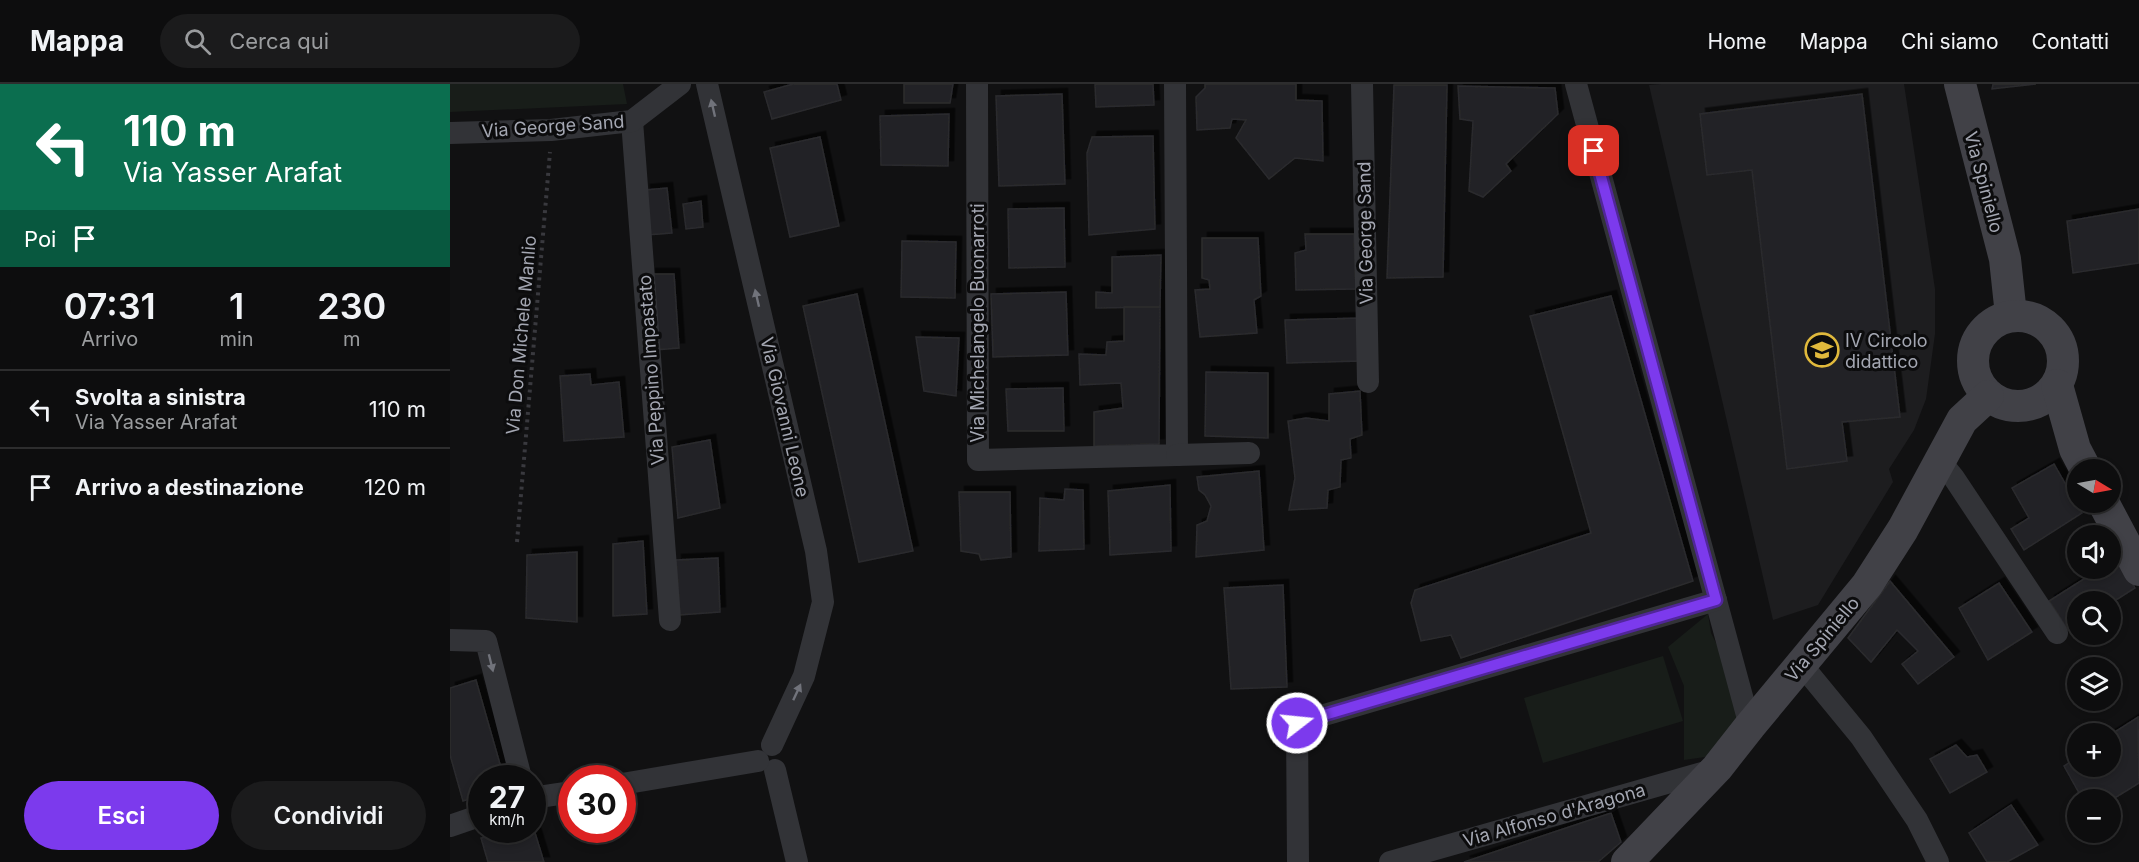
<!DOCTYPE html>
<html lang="it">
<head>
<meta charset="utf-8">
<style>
  body { margin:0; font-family:Inter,sans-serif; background:#1b1b1c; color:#f1f3f6; height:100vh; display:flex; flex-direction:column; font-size:22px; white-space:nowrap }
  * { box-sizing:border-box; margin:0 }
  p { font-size:20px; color:#9a9c9e }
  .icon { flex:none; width:33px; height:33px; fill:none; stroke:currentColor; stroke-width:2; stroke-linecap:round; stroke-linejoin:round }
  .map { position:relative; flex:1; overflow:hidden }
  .side { display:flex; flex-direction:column; background:#0d0d0e; width:450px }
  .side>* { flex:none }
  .top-card { background:#0b6e4f; color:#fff; overflow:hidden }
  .needle { width:39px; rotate:100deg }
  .controls { position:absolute; left:1617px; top:375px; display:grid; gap:12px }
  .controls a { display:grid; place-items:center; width:54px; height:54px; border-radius:50%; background:#0d0d0e; box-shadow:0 3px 9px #0003,0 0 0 2px #2d2d2e; font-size:30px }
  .speed { position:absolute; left:18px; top:681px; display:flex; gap:12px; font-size:30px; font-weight:700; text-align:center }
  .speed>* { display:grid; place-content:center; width:78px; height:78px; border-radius:50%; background:#0d0d0e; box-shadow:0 3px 9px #0003,0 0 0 2px #2d2d2e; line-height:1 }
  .speed small { font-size:15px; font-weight:400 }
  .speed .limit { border:9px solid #d22; background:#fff; color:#111 }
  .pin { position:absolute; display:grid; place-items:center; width:51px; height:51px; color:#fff; margin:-26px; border-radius:12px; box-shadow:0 3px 9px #0006 }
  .me { position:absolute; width:66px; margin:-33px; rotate:74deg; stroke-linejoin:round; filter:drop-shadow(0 0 4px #0008) }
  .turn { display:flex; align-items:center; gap:21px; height:126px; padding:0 24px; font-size:27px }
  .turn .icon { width:78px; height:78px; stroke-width:2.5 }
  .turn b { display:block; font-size:42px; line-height:51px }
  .then { display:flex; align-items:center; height:57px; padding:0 24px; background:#0003; gap:12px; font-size:22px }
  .eta { display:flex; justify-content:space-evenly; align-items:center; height:102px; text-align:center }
  .eta b { font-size:36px; font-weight:600; line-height:42px }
  .button { display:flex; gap:12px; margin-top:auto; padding:12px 24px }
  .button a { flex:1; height:69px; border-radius:36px; background:#7c3aed; color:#fff; font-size:24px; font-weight:600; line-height:69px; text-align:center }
  .button a+a { background:#1b1b1c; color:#f1f3f6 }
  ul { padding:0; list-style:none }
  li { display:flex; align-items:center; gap:18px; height:78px; padding:0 24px; border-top:2px solid #2d2d2e }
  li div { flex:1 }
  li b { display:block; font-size:22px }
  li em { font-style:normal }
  header { display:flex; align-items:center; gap:36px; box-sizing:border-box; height:84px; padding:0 30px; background:#0d0d0e; border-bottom:2px solid #2d2d2e }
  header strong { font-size:28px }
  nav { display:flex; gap:33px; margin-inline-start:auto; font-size:21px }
  .search { width:420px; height:54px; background:#1b1b1c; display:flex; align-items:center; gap:15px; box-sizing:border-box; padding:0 21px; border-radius:33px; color:#9a9c9e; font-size:22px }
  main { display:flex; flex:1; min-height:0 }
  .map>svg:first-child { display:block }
  .built { fill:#1d1d1f }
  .green { fill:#181d19 }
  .building { fill:#242426; stroke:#2b2b2e; stroke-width:1.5; filter:url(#shadow) }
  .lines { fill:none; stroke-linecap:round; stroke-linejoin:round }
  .path { stroke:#39393e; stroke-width:4; stroke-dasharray:3 4.5; stroke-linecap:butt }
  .street { stroke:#323337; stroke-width:22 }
  .secondary { stroke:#414147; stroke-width:32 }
  .oneway { fill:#71737b }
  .route-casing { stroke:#51269a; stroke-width:15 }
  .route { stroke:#7c3aed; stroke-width:10 }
  .labels { text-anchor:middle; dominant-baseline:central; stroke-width:6; stroke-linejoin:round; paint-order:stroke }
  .street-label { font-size:18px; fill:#a4a7b2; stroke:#0c0c0d }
  .poi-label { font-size:18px; fill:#a4a7b2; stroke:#0c0c0d; text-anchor:start }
</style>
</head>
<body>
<header>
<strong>Mappa</strong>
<div class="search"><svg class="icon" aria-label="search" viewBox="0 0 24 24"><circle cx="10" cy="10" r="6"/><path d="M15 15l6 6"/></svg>Cerca qui</div>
<nav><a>Home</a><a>Mappa</a><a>Chi siamo</a><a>Contatti</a></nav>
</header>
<main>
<section class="side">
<div class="top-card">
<div class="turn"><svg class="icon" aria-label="left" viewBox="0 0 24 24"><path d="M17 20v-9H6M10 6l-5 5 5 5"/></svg><div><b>110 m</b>Via Yasser Arafat</div></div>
<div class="then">Poi<svg class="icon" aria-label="arrive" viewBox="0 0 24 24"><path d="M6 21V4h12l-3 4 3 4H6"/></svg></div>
</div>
<div class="eta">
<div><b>07:31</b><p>Arrivo</p></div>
<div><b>1</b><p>min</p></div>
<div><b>230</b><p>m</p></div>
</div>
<ul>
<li><svg class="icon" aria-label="left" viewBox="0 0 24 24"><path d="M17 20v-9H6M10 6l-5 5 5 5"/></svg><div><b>Svolta a sinistra</b><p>Via Yasser Arafat</p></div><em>110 m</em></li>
<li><svg class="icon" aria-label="arrive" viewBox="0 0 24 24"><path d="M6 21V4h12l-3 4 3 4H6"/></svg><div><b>Arrivo a destinazione</b></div><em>120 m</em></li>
</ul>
<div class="button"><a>Esci</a><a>Condividi</a></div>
</section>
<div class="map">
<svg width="1689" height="778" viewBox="0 0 1689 778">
  <defs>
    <filter id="shadow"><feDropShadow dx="5.5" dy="-5.5" stdDeviation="0" flood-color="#0009"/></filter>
  </defs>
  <rect width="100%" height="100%" fill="#111112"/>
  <polygon class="built" points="1211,0 1454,0 1485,205 1485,250 1476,315 1464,346 1439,385 1443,398 1368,521 1323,536 1199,1"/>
  <g class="green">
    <polygon points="0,0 173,0 177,20 0,28"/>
    <polygon points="1258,530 1261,549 1270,567 1291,641 1255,673 1234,676 1234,602 1218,563"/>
    <polygon points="1213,572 1233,637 1093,679 1074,614"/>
  </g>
  <g class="building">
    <polygon points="343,0 387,0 391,16 322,35 314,8"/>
    <polygon points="454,0 503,0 500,19 454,19"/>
    <polygon points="645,0 703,0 704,21 646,23"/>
    <polygon points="755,0 846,0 846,16 872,17 873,77 845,74 819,95 786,54 796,36 782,35 780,44 747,46 746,13 755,4"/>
    <polygon points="1543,0 1586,0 1542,5"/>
    <polygon points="944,1 997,1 993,193 937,194"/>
    <polygon points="1008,2 1105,4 1108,30 1056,80 1061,87 1033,113 1019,107 1023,37 1010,35"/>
    <polygon points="612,10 615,100 549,102 546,12"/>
    <polygon points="1412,10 1450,333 1392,338 1397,377 1337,385 1302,86 1257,91 1250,30"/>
    <polygon points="499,30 498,82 431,81 430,32"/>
    <polygon points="703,52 705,145 639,151 637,69 642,53"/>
    <polygon points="370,53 389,142 340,153 320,64"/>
    <polygon points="217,104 222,149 197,151 195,106"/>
    <polygon points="251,117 253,143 236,145 233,120"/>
    <polygon points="614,124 615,183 559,184 558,125"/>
    <polygon points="1689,125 1689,179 1623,189 1617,137"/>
    <polygon points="855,150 904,150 906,205 846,206 845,169 856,166"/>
    <polygon points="752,154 808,154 811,212 804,216 807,249 750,253 745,206 760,205 759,196 752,194"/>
    <polygon points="452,157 506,158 505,214 451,213"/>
    <polygon points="711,171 710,223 646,224 646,208 662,209 662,173"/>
    <polygon points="200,190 224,190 229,264 205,266"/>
    <polygon points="616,208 618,271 543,273 541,210"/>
    <polygon points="407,210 463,467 409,478 353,222"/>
    <polygon points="1161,212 1243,497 1011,574 1001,551 971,557 961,519 965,506 1141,449 1080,232"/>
    <polygon points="674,223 710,223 709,360 644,362 644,328 673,324 671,299 630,301 629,270 656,271 657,258 674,257"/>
    <polygon points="912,234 912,277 837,279 835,236"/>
    <polygon points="466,253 509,254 506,312 474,307"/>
    <polygon points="756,288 818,289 818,354 755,352"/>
    <polygon points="140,290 141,301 169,298 174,353 114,357 110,292"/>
    <polygon points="613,304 614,347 558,347 556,305"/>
    <polygon points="910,307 912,351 900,355 901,374 891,376 890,403 878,406 877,424 839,426 845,394 838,337 856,334 879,337 879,310"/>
    <polygon points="260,356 270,424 228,434 222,363"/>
    <polygon points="1604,380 1632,429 1574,466 1561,445 1579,434 1562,404"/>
    <polygon points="809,387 814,466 746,473 747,441 757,437 761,422 755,411 749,406 747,393"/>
    <polygon points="720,401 721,467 660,471 658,407"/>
    <polygon points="615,405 633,406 634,465 589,467 590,414 614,416"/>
    <polygon points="509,408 560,408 561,473 531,476 529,470 511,467"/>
    <polygon points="193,457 197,530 163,532 163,460"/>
    <polygon points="127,468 127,538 76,534 77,471"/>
    <polygon points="268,474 270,528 230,531 226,476"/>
    <polygon points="1668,474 1685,504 1660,520 1660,518 1628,518 1628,540 1618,546 1599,517 1651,484 1660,484 1660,479"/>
    <polygon points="1440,497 1504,573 1468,600 1452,580 1468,567 1447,546 1421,578 1398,554"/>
    <polygon points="1549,499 1582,548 1538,576 1509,524"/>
    <polygon points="833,501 837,603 781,605 774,504"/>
    <polygon points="26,596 54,694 32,694 32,711 13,717 0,671 0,604"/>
    <polygon points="1688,633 1689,699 1660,717 1633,716 1614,682 1628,673 1628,682 1660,682 1660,651"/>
    <polygon points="1506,661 1517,673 1527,671 1537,688 1500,709 1480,675"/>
    <polygon points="1561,721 1588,761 1557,778 1537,778 1519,749"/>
    <polygon points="1161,729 1171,758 1148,778 1014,778"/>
    <polygon points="82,739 94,778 38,778 31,754 61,746 82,746"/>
  </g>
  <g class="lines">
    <polyline class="path" points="67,458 100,68"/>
    <g class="street">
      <polyline points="257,0 366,467 373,518 354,592 322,661"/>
      <polyline points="527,0 528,376 727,371 725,0"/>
      <polyline points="912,0 918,298"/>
      <polyline points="1126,0 1300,642"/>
      <polyline points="182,37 220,536"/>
      <polyline points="0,49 101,46 182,37 230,0"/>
      <polyline points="727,371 799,369"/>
      <polyline points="1490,377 1504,394 1607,549"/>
      <polyline points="0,556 36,557 71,694"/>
      <polyline points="1351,580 1411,653 1467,736 1488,778"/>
      <polyline points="325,686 347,778"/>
      <polyline points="172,700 308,677"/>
      <polyline points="82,714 122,708"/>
      <polyline points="0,742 32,731"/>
      <polyline points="848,778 847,639 1266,516"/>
      <polyline points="940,778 1266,685"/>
    </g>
    <g class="secondary">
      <polyline points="1510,0 1555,175 1561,231"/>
      <circle cx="1568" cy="277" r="45"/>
      <polyline points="1607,301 1625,365 1636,386"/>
      <polyline points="1653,418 1689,486"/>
      <polyline points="1177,778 1267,684 1300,642 1417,501 1453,445 1512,336 1538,312"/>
    </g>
  </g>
  <defs><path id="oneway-solid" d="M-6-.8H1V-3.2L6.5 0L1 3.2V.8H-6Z" transform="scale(1.5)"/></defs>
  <g class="oneway">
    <use href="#oneway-solid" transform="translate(263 24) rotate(-103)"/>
    <use href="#oneway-solid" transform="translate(307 214) rotate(-103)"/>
    <use href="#oneway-solid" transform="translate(41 579) rotate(76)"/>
    <use href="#oneway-solid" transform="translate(347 608) rotate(-65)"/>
  </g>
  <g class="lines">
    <g class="route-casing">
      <polyline id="route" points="847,639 1266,516 1144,67"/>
    </g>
    <use href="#route" class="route"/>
  </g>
  <defs>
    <g id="school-ring" transform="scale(1.725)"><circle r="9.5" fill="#0c0c0d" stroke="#e0b93c" stroke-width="1.5"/><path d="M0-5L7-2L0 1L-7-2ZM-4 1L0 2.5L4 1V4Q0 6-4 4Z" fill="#e0b93c"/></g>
  </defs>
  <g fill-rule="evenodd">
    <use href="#school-ring" x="1372" y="266"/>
  </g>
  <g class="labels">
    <g class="street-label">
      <text transform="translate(103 42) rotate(-4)">Via George Sand</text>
      <text transform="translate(1534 98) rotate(75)">Via Spiniello</text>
      <text transform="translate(915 149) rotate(-91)">Via George Sand</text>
      <text transform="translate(527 239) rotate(-90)">Via Michelangelo Buonarroti</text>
      <text transform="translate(71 251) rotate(-85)">Via Don Michele Manlio</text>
      <text transform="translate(201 286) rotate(-94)">Via Peppino Impastato</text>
      <text transform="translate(335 333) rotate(77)">Via Giovanni Leone</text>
      <text transform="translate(1372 555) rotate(-50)">Via Spiniello</text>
      <text transform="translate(1104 731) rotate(-16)">Via Alfonso d'Aragona</text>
    </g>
    <g class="poi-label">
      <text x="1395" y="256">IV Circolo<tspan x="1395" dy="21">didattico</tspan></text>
    </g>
  </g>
</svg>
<div class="controls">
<a><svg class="needle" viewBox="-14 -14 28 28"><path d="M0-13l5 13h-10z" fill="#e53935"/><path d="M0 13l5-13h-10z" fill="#9a9c9e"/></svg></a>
<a><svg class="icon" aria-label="sound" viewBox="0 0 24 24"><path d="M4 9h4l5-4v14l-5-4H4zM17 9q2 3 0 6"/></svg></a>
<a><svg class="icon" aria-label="search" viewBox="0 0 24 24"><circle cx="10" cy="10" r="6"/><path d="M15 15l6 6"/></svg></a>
<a><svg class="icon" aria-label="layers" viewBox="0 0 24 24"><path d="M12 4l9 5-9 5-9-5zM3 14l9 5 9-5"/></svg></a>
<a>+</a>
<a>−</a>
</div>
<div class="speed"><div>27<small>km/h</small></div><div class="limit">30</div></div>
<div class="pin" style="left:1144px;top:67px;background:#d93025"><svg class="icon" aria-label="arrive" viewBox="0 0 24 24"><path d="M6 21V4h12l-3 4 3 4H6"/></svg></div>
<svg class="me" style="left:847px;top:639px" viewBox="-20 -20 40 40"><circle r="17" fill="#7c3aed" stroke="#fff" stroke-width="3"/><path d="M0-11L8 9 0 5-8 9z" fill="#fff"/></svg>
</div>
</main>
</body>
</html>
